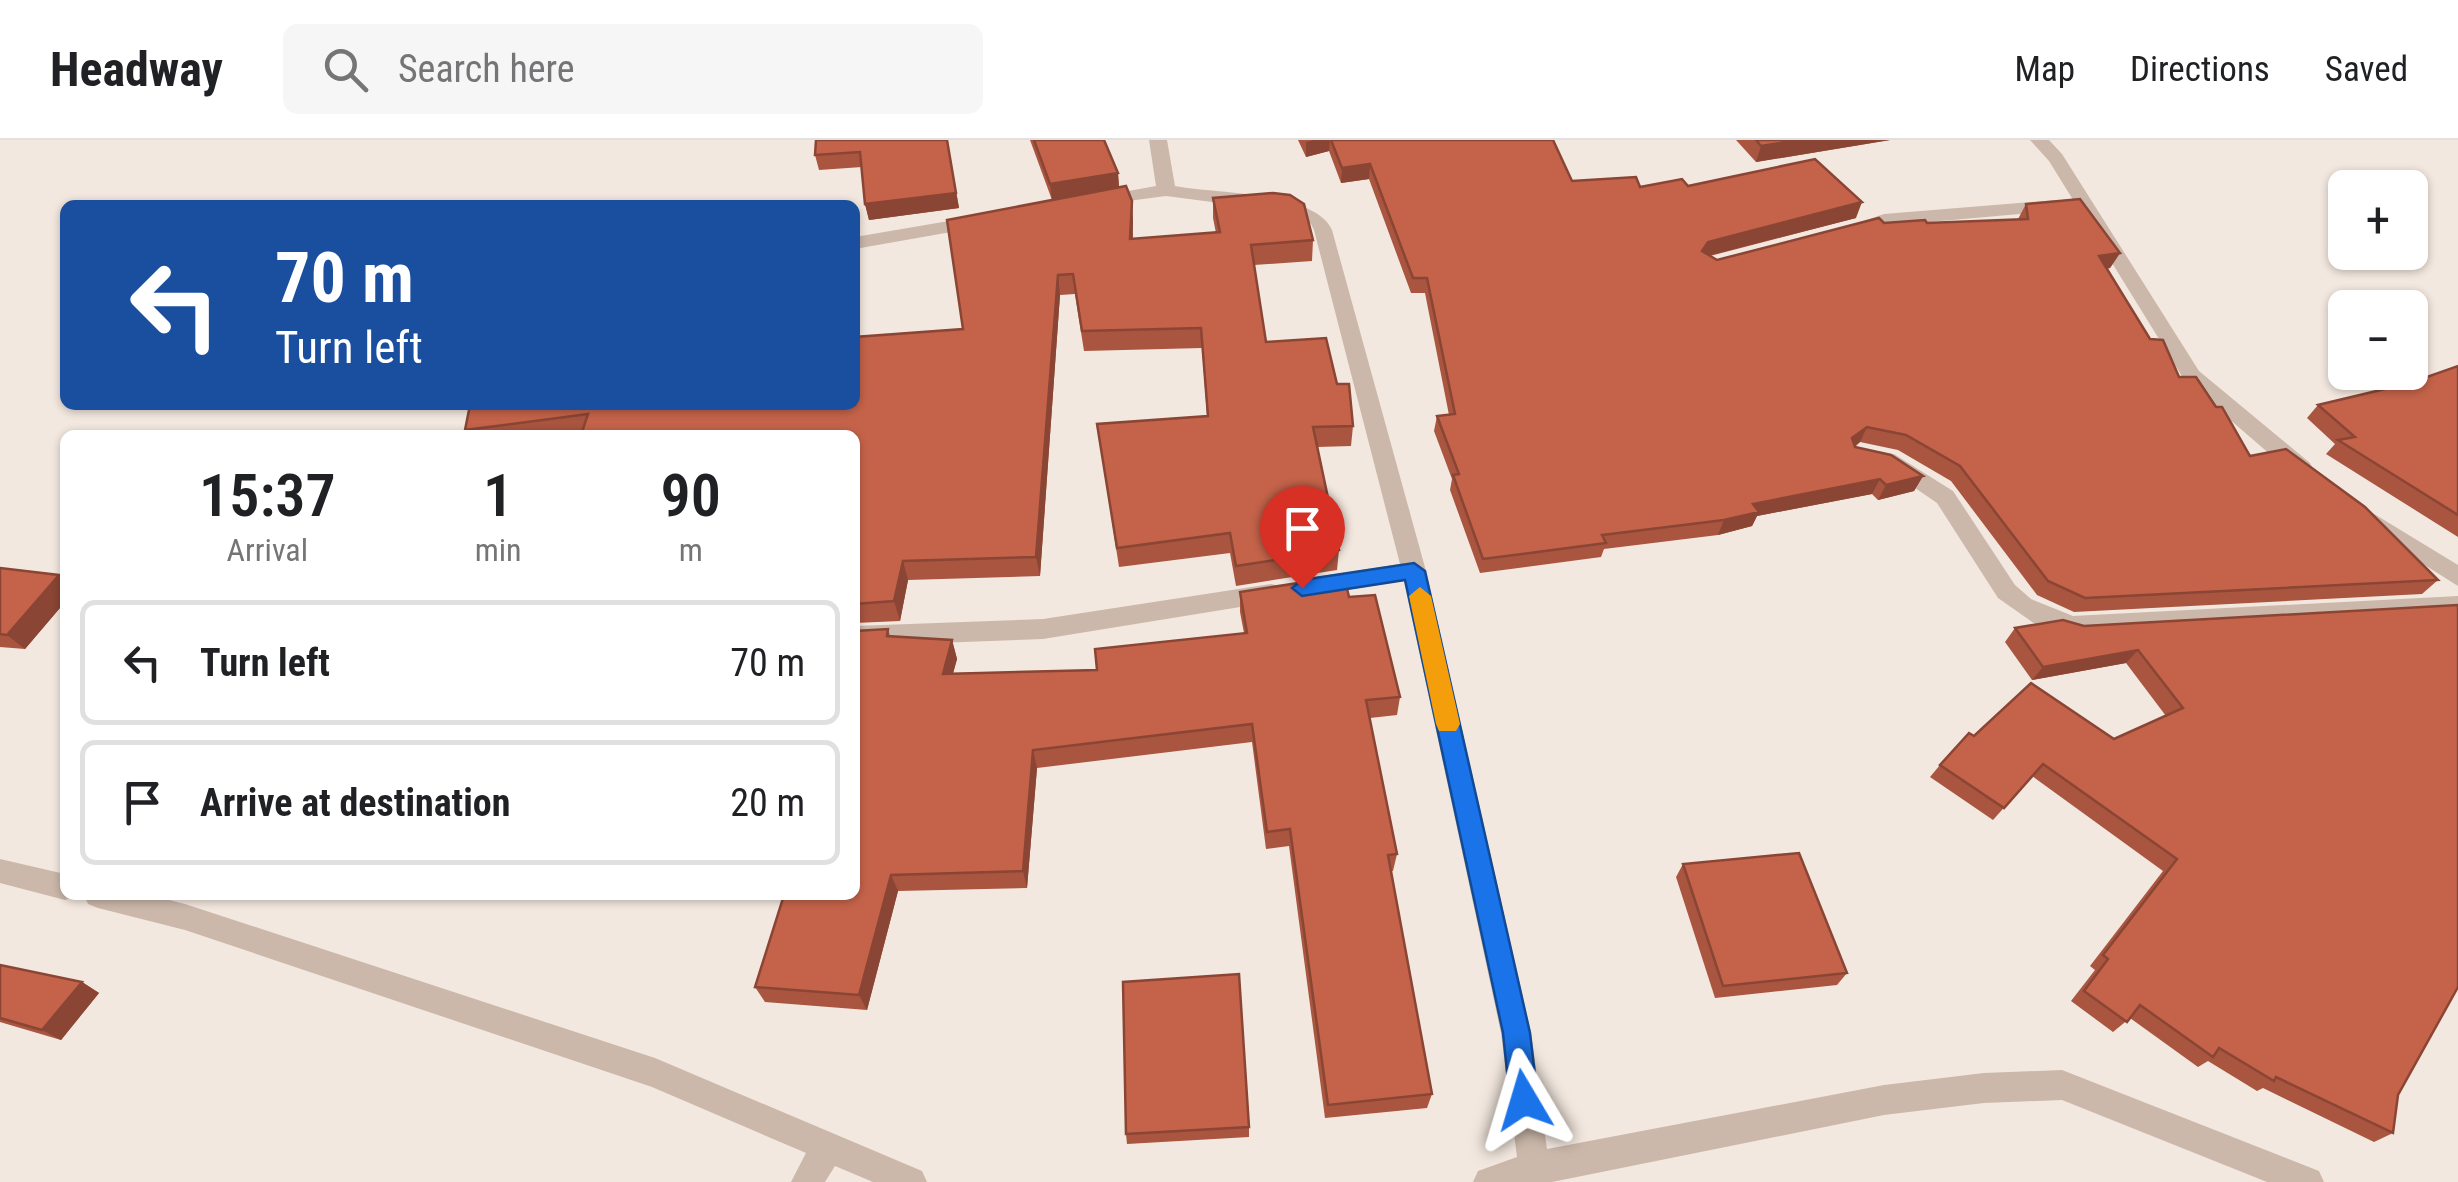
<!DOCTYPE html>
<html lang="en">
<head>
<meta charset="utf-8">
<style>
  body { margin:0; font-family:"Roboto Condensed",sans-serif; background:#f6f6f6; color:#202124; height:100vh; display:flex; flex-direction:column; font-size:38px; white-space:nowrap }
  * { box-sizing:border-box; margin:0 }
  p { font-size:32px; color:#757577 }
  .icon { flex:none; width:55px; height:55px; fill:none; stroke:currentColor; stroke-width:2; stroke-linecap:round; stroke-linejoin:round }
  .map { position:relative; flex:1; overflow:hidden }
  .panel { position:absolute; left:60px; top:290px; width:800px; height:470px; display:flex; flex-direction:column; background:#fff; border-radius:15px; box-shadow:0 2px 8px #0004 }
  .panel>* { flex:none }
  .hud { position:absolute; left:60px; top:60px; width:800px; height:210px; border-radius:15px; box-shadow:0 2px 8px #0004; background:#1a4fa0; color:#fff; overflow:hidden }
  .buttons { position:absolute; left:2328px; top:30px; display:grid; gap:20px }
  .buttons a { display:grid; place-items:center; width:100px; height:100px; border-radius:15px; background:#fff; box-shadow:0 2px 8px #0004; font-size:50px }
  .pin { position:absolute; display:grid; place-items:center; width:85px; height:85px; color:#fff; margin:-102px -42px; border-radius:50% 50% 50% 0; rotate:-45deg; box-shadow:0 0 10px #0007 }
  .pin .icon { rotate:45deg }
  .me { position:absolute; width:110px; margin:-55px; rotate:353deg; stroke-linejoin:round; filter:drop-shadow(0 0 8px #0008) }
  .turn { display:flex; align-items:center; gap:35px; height:210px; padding:0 50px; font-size:45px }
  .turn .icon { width:130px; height:130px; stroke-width:2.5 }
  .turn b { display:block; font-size:70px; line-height:85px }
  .eta { display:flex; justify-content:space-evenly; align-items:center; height:170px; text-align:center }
  .eta b { font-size:60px; font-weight:600; line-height:70px }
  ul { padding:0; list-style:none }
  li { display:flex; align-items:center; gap:30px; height:125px; margin:0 20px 15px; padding:0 30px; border:5px solid #e0e0e0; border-radius:15px }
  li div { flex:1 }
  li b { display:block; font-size:38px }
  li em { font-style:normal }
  header { display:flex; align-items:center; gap:60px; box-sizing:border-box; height:140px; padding:0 50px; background:#fff; border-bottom:2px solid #e0e0e0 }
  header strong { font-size:48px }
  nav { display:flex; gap:55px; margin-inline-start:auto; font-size:35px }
  .search { width:700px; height:90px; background:#f6f6f6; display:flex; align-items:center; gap:25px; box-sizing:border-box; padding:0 35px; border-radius:15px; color:#757577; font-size:38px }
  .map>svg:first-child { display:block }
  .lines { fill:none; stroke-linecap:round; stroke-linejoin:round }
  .street { fill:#cbb8aa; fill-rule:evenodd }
  .wall { fill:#a95540 }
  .shaded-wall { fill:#8a4534 }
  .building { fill:#c5634a; stroke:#8a4534; stroke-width:2.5 }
  .route { fill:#1a73e8; stroke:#114b97; stroke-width:2.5 }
  .slow { fill:#f59e0b }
</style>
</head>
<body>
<header>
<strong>Headway</strong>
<div class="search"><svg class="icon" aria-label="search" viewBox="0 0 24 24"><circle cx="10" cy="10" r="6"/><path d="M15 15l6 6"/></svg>Search here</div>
<nav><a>Map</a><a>Directions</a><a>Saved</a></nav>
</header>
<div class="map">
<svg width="2458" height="1042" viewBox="0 0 2458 1042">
  <rect width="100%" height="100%" fill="#f3e8df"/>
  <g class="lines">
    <g class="street">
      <path d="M 1149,0 L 1167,0 L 1175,46 C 1215,54 1315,51 1332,90 L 1426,431 L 1531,893 L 1547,1009 L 1884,945 L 1984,933 L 2062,930 L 2319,1031 L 2324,1042 L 2267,1042 L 2062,960 L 1984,963 L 1884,975 L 1552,1042 L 1473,1042 L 1478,1031 L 1517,1017 L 1501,893 L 1404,441 L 1315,455 L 1307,452 L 1303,446 L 1307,440 L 1315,437 L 1400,424 L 1314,90 L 1311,84 L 1290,72 L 1166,56 L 1090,66 L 1090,58 L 1156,46 Z"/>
      <polygon points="2030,0 2049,0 2062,14 2199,231 2310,323 2313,329 2310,335 2294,335 2185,241 2049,21"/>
      <polygon points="2057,60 2064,62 2064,70 1884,86 1849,95 1840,89 1884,74"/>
      <polygon points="978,76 987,82 985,86 855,109 855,97"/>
      <polygon points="1894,314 1953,351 2015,445 2031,459 2073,476 2458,456 2458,474 2073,496 2035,484 1998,458 1937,363 1886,328 1883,322 1886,316"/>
      <polygon points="2366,369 2458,425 2458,446 2358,383 2355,377"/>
      <polygon points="1271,444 1280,446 1283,453 1280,460 1271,462 1043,499 855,506 855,486 1043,479"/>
      <polygon points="0,719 65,734 65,755 75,756 65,760 0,743"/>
      <polygon points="84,755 149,755 185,764 655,918 922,1031 927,1042 873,1042 835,1026 825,1042 791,1042 806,1013 652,947 185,790 98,768 88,764"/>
    </g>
  </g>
  <g class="wall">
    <polygon points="947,0 959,68 869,80 865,64 862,27 819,30 815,15"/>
    <polygon points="1030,0 1104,0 1118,33 1119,47 1132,61 1133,99 1216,93 1213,78 1213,58 1313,100 1312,121 1254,125 1266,202 1337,244 1353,286 1351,306 1317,307 1339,410 1337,430 1236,446 1230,413 1119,427 1097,284 1207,276 1202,208 1084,211 1075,154 1060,155 1040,436 908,440 900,481 855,483 855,295 468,295 465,290 963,189 1052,60"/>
    <polygon points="1298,0 1553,0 1572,41 1640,47 1688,46 1856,78 1710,116 1717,120 1884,83 1927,83 2018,79 2026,64 2120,113 2110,128 2106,129 2150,199 2179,237 2216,267 2250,316 2438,440 2422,454 2074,472 2037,455 1951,341 1898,310 1860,302 1855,307 1923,336 1914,351 1878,360 1872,354 1757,376 1752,386 1718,395 1604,409 1601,417 1480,433 1450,350 1452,339 1434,291 1437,276 1449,275 1425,153 1411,153 1369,39 1341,43 1329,11 1306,17"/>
    <polygon points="1736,0 1890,0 1756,22"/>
    <polygon points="2458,226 2458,397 2326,314 2335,304 2307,278 2318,265 2410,243"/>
    <polygon points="0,428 59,435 65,441 65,462 25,509 0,507"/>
    <polygon points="1240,452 1349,457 1400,557 1397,575 1370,578 1397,714 1393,731 1391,731 1432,954 1427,968 1325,978 1289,706 1266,709 1252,602 1037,628 1027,748 898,751 867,870 765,862 755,847 888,489 890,496 952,500 957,519 953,533 1097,530 1244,493 1240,472"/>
    <polygon points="2458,465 2393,993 2374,1002 2263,948 2257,951 2208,921 2198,927 2130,878 2113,892 2071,861 2095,830 2090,826 2163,731 2032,636 1993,680 1930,637 1940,625 1974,596 2114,599 2166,576 2126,523 2032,540 2005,502 2015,488 2084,486"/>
    <polygon points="1683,724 1847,833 1837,845 1715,858 1676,737"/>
    <polygon points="0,825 82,842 99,853 61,900 0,882"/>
    <polygon points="1249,987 1249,997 1127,1004 1126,994"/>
  </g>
  <g class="shaded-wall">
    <polygon points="947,0 959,68 869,80 865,64"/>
    <polygon points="1314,0 1330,0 1329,11 1306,17 1306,2"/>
    <polygon points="1800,0 1890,0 1756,22 1761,6"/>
    <polygon points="1370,24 1369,39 1341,43 1342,28"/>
    <polygon points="1118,33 1119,48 1052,60 1050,44"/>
    <polygon points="1132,61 1133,81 1132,119 1130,99"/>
    <polygon points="1862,62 1856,78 1703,117 1702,111 1708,102"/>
    <polygon points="2120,113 2110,128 2089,131 2099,116"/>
    <polygon points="1058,135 1060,155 1040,436 1036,417"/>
    <polygon points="1867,287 1860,302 1844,313 1852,298"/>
    <polygon points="1923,336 1914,351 1878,360 1886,345"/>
    <polygon points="1880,339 1872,354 1757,376 1752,386 1718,395 1724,380 1753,364"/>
    <polygon points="903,421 908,440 900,481 894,461"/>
    <polygon points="59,435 65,441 65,462 25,509 7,495"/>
    <polygon points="952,500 957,519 948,552 943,534"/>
    <polygon points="2138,510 2126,523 2032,540 2043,527"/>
    <polygon points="1033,610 1037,628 1027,748 1023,731"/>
    <polygon points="891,735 898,751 867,870 859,855"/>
    <polygon points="82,842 99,853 61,900 42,890"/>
  </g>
  <g class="building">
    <polygon points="816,0 947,0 956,53 865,64 860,12 815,15"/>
    <polygon points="1034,0 1104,0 1118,33 1050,44"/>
    <polygon points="1331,0 1553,0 1572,41 1636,37 1640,47 1682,39 1688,46 1815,19 1862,62 1708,102 1702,111 1717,120 1879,78 1884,83 1925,80 1927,83 2028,79 2026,64 2080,59 2120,113 2099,116 2150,199 2163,200 2179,237 2196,237 2216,267 2222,267 2250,316 2286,309 2365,367 2438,440 2085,458 2048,441 1960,326 1906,295 1867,287 1852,298 1855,307 1891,315 1923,336 1886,345 1880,339 1753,364 1759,372 1724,380 1602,395 1606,403 1483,419 1453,335 1459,334 1437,276 1455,274 1427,138 1413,138 1370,24 1342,28"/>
    <polygon points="1756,0 1800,0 1761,6"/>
    <polygon points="1126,46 1132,61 1130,99 1220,92 1213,58 1273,53 1290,55 1304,64 1313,100 1251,105 1266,202 1326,198 1337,244 1349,244 1353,286 1313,287 1339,410 1236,426 1230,393 1117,408 1097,284 1208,276 1201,188 1082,191 1073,134 1058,135 1036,417 903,421 894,461 855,464 855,295 581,295 588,274 465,290 470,265 855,265 855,197 963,189 947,80"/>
    <polygon points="2458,226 2458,375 2338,300 2355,297 2318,265 2410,243"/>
    <polygon points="0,428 59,435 7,495 0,494"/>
    <polygon points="1344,436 1349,457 1375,455 1400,557 1366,560 1397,714 1388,715 1432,954 1328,965 1290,689 1267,692 1252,584 1033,610 1023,731 891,735 859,855 755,847 784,755 855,755 855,491 888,489 887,496 952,500 943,534 1097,530 1095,509 1247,493 1240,452"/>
    <polygon points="2458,465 2458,847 2398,955 2393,993 2276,937 2274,941 2219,908 2213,917 2140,865 2127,882 2084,851 2108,819 2103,815 2177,719 2043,624 2004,668 1940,625 1969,593 1974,596 2031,543 2114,599 2183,568 2138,510 2043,527 2015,488 2063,480 2084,486"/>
    <polygon points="1799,713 1847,833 1723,846 1683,724"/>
    <polygon points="0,825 82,842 42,890 0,878"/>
    <polygon points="1239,834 1249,987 1126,994 1123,842"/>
  </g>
  <polygon class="route" points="1414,423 1425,431 1530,893 1538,960 1534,970 1524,975 1514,970 1510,960 1503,893 1405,440 1302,456 1292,448 1302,440"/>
  <polygon class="slow" points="1420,447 1431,456 1460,584 1456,591 1439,591 1436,584 1409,456"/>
</svg>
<div class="buttons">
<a>+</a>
<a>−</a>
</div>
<div class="pin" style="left:1302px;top:448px;background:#d93025"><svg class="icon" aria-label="arrive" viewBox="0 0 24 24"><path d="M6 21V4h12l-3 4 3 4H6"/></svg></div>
<svg class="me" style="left:1524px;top:960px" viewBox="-20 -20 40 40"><path d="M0-17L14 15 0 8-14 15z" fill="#1a73e8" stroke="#fff" stroke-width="4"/></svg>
<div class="hud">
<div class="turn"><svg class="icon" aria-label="left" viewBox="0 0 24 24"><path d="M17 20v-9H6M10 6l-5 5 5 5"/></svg><div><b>70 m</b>Turn left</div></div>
</div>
<section class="panel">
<div class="eta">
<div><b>15:37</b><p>Arrival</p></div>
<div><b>1</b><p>min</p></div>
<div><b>90</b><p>m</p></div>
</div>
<ul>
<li><svg class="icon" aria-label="left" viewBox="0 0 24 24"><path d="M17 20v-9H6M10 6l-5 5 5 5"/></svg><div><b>Turn left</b></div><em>70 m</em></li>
<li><svg class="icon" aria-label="arrive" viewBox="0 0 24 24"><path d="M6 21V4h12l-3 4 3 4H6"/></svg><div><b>Arrive at destination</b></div><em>20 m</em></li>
</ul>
</section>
</div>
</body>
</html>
